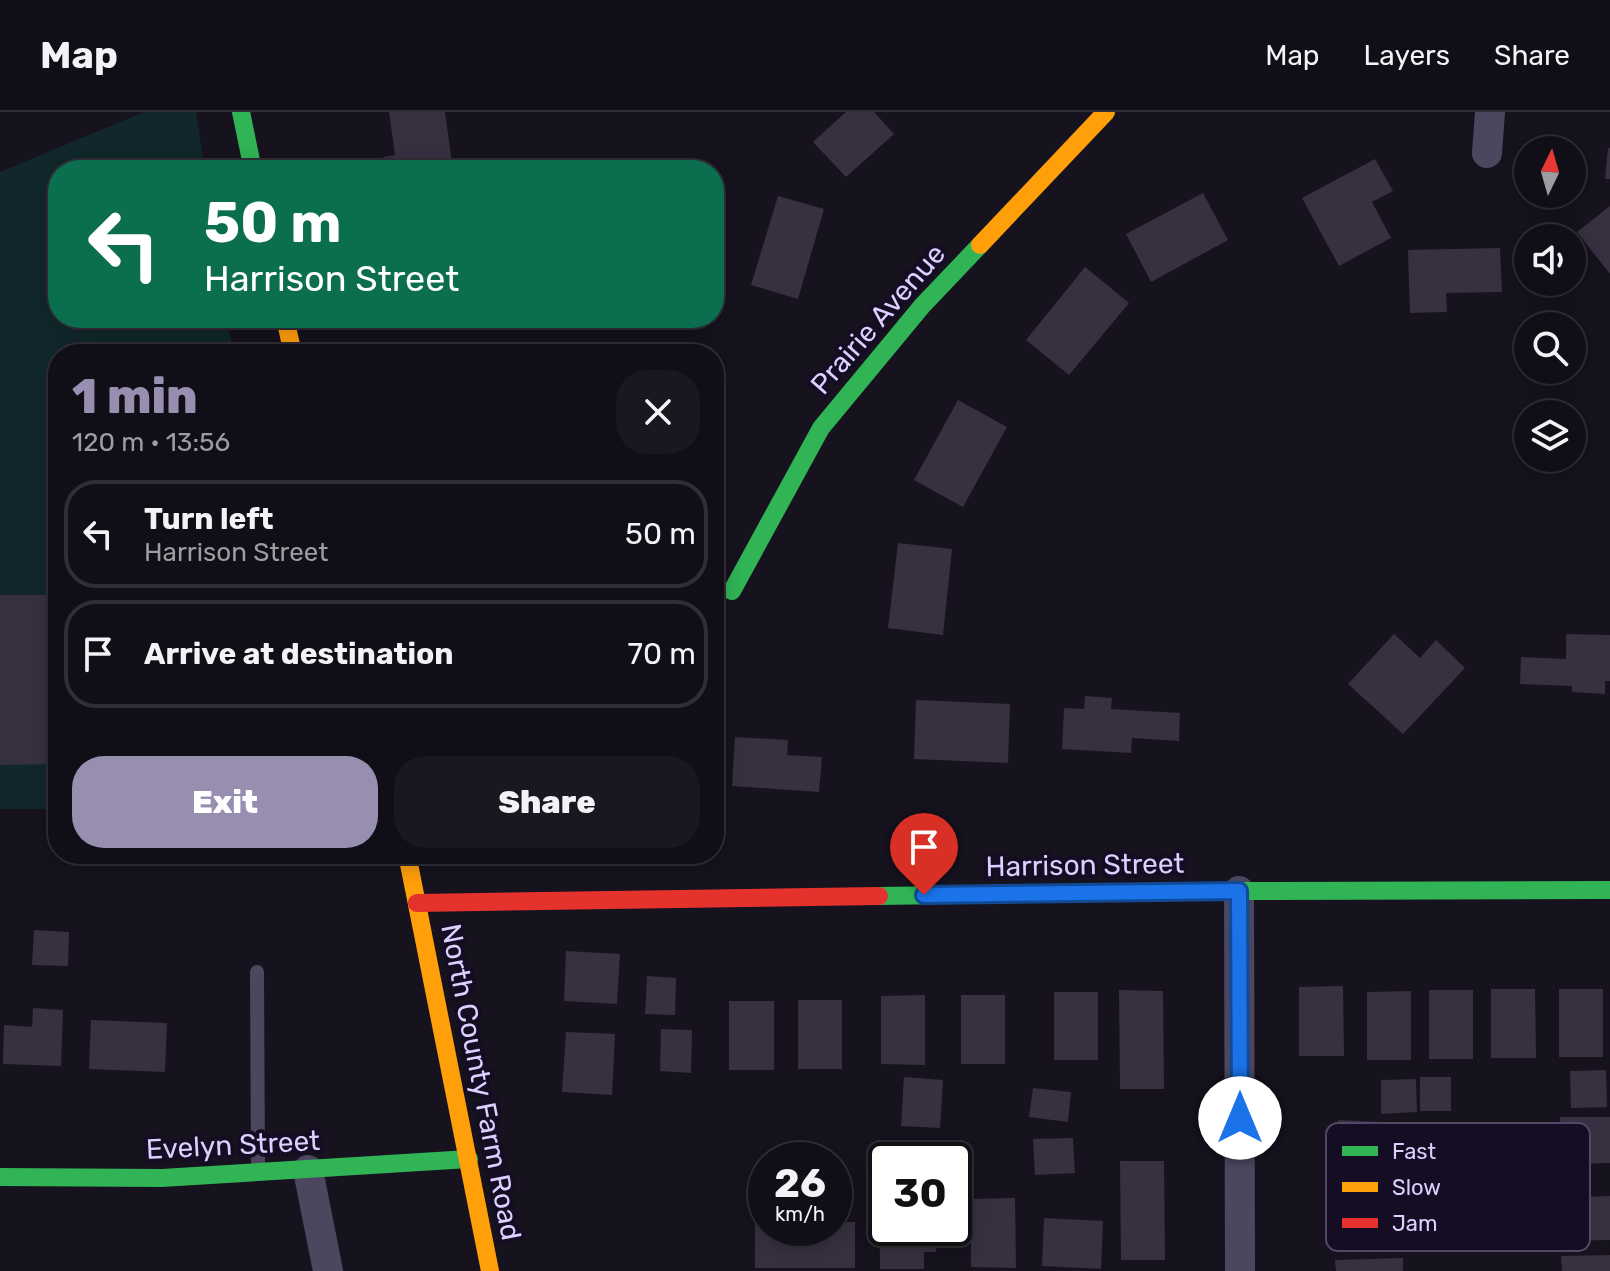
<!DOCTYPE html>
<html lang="en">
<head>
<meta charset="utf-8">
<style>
  body { margin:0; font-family:Rubik,sans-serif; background:#19171f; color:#f1f3f6; height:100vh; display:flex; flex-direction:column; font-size:30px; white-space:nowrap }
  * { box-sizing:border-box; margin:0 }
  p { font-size:26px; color:#9c9ca1 }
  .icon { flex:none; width:44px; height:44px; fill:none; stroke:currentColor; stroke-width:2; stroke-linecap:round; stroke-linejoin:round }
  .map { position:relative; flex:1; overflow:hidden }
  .side { position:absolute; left:48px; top:232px; width:676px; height:520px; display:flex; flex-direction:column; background:#100e16; border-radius:32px; box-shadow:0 4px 20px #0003,0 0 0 2px #302e35 }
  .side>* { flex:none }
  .top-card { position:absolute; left:48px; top:48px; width:676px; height:168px; border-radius:32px; box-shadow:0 4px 20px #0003,0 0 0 2px #302e35; background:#0b6e4f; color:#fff; overflow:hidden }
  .needle { width:52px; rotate:5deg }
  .controls { position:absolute; left:1514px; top:24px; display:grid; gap:16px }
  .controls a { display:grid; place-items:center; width:72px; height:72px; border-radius:50%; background:#100e16; box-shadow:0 4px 20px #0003,0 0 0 2px #302e35; font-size:40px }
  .speed { position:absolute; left:748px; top:1030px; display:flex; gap:16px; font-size:40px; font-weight:700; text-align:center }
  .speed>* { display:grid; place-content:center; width:104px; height:104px; border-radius:50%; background:#100e16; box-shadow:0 4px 20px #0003,0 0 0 2px #302e35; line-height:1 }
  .speed small { font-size:20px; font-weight:400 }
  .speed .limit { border:4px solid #111; border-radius:12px; background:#fff; color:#111 }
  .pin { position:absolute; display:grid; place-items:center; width:68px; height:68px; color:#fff; margin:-82px -34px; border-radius:50% 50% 50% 0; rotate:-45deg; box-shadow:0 0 8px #0007 }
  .pin .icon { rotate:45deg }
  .me { position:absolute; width:88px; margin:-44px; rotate:0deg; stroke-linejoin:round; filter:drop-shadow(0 0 6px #0008) }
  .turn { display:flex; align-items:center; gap:28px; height:168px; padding:0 24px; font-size:36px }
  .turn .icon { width:104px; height:104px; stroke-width:2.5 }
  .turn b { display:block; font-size:56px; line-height:68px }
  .round { display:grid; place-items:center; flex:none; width:84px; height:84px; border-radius:32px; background:#19171f }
  .overview { display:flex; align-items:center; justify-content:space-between; height:136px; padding:0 24px }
  h1 { font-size:48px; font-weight:800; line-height:60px; color:#978eb0 }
  .cta { display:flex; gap:16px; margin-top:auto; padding:16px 24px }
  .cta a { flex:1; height:92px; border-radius:32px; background:#978eb0; color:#fff; font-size:32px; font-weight:800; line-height:92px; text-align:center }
  .cta a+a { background:#19171f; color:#f1f3f6 }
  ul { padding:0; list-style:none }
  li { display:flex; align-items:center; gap:24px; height:108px; margin:0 16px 12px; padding:0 8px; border:4px solid #302e35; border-radius:32px }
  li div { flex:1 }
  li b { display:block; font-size:30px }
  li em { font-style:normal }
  header { display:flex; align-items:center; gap:48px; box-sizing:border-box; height:112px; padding:0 40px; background:#100e16; border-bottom:2px solid #302e35 }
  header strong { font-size:38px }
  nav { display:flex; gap:44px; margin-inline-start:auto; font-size:28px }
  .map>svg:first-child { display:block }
  .green { fill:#11272c }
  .building { fill:#363041 }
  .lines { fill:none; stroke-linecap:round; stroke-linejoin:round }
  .lane { stroke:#4c475f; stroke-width:14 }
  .street { stroke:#4c475f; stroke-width:30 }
  .fast { stroke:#30b455; stroke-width:18 }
  .slow { stroke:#ff9f0a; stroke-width:18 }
  .jam { stroke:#e5322d; stroke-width:18 }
  .route-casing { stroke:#114b97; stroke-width:20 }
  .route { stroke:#1a73e8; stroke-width:14 }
  .labels { text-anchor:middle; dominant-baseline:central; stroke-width:8; stroke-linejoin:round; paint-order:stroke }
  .street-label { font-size:28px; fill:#dcd0ff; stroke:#140d23 }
  .key { fill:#140d23; stroke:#504865; stroke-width:2 }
  .key-label { font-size:22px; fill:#dcd0ff }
</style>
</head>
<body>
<header>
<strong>Map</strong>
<nav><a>Map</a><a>Layers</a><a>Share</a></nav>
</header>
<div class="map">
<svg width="1610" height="1159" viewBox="0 0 1610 1159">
  <rect width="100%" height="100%" fill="#16121e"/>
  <polygon class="green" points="144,0 196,0 205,58 58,58 58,206 226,206 234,242 58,242 58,697 0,697 0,60"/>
  <g class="building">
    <polygon points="389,0 445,0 453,58 385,58 383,45 395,43"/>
    <polygon points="846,0 874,0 894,22 846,65 813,30"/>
    <polygon points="1608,36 1610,36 1610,67 1605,67"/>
    <polygon points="1375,47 1393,79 1372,90 1391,126 1339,154 1302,86"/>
    <polygon points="1203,81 1228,128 1151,170 1126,122"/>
    <polygon points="778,84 824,97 798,187 751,173"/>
    <polygon points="1610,94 1610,162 1577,120"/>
    <polygon points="1500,136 1502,180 1446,181 1447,200 1410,201 1408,138"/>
    <polygon points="1085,155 1129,191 1069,263 1026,228"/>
    <polygon points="958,288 1007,315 963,395 914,368"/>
    <polygon points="898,431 952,437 943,523 888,516"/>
    <polygon points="0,483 58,483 58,652 0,653"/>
    <polygon points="1394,522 1420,546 1436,528 1465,556 1403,622 1348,572"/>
    <polygon points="1566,522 1610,523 1610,569 1605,569 1605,582 1572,580 1572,574 1520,572 1521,545 1566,547"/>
    <polygon points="1085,584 1112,586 1111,597 1180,601 1179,629 1132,626 1131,641 1062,637 1064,596 1084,597"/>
    <polygon points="916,588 1010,592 1008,651 914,647"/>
    <polygon points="735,625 788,628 787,643 822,645 819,680 732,674"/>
    <polygon points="34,818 69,820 68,854 32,853"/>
    <polygon points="566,839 620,842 617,892 564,889"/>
    <polygon points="647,864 676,866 675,903 645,902"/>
    <polygon points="1343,874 1344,944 1299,944 1299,875"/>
    <polygon points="1491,877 1535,877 1536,946 1491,946"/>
    <rect x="1559" y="877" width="44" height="68"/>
    <polygon points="1119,878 1163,879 1164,977 1120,977"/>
    <rect x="1429" y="878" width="44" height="69"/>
    <polygon points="1411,879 1411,948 1367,948 1367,880"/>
    <rect x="1054" y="880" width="44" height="68"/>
    <polygon points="925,883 925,953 881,952 881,884"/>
    <rect x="961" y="883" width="44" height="69"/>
    <rect x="798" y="888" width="44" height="69"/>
    <rect x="729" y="889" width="45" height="69"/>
    <polygon points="33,896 63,898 61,954 3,952 4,913 32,915"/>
    <polygon points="91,908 167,911 165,960 89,957"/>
    <polygon points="661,917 692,918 691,961 660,959"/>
    <polygon points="566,920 615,922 612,983 562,980"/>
    <polygon points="1606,958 1607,995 1571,996 1570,959"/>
    <polygon points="904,965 943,968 940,1016 901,1014"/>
    <rect x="1420" y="965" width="31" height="34"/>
    <polygon points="1416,967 1417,1000 1381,1002 1381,968"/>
    <polygon points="1033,976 1071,980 1068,1010 1029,1005"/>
    <polygon points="1560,1005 1610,1005 1610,1051 1561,1052"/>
    <polygon points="1338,1008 1406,1011 1404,1063 1345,1060 1346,1040 1337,1040"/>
    <polygon points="1073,1026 1075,1061 1035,1063 1033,1027"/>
    <polygon points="1120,1049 1164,1049 1165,1148 1121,1148"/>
    <polygon points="879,1064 886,1064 886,1116 936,1116 936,1140 924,1140 924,1157 880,1157"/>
    <polygon points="1610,1084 1610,1128 1562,1129 1561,1086"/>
    <polygon points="1015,1086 1016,1156 971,1155 971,1087"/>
    <polygon points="755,1096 766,1096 766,1116 834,1116 834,1110 855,1110 855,1156 755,1156"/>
    <polygon points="1044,1106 1103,1109 1101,1157 1042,1154"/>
    <polygon points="1610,1143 1610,1159 1562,1159 1561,1144"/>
    <polygon points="1403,1146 1403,1159 1336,1159 1335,1148"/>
  </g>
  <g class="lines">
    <polyline class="lane" points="257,860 258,1057"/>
    <g class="street">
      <polyline points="1487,41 1490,0"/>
      <polyline points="1239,779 1240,1159"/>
      <polyline points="308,1058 328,1159"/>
    </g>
    <g class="fast">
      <polyline points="241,0 253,58"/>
      <polyline points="732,479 821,316 922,194 980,133"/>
      <polyline points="879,784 1239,779 1610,778"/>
      <polyline points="0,1065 162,1066 469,1047"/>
    </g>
    <g class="slow">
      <polyline points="980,133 1106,0"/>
      <polyline points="285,206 293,242"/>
      <polyline points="407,742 490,1159"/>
    </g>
    <polyline class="jam" points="417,791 879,784"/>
  </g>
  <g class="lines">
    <g class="route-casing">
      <polyline id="route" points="924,783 1239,779 1240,1006"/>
    </g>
    <use href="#route" class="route"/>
  </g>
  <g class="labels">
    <g class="street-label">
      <text transform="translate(878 207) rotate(-49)">Prairie Avenue</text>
      <text transform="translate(1085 753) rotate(-1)">Harrison Street</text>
      <text transform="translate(481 970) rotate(79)">North County Farm Road</text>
      <text transform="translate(233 1033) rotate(-3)">Evelyn Street</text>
    </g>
  </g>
  <rect x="1326" y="1011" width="264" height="128" rx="12" class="key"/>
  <rect x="1342" y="1034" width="36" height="10" fill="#30b455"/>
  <rect x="1342" y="1070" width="36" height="10" fill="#ff9f0a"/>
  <rect x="1342" y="1106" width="36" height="10" fill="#e5322d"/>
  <g class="key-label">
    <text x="1392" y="1047">Fast</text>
    <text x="1392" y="1083">Slow</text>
    <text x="1392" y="1119">Jam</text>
  </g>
</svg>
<div class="controls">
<a><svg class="needle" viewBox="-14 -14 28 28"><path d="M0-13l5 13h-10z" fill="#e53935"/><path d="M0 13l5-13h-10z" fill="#9c9ca1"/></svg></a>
<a><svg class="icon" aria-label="sound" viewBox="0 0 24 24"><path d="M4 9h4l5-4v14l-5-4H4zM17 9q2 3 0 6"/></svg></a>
<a><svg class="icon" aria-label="search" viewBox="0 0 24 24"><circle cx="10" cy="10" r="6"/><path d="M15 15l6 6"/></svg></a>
<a><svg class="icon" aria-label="layers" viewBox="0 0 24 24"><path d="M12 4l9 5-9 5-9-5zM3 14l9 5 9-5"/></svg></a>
</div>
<div class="speed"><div>26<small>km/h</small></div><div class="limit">30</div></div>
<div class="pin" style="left:924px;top:783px;background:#d93025"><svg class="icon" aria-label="arrive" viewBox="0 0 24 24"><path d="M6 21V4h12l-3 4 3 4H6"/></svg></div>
<svg class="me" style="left:1240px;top:1006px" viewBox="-20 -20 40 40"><circle r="19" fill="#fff"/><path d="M0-13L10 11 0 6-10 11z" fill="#1a73e8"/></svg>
<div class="top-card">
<div class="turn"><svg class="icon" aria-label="left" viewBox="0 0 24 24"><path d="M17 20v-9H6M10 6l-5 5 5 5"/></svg><div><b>50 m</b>Harrison Street</div></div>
</div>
<section class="side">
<div class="overview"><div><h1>1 min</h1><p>120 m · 13:56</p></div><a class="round"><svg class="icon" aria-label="close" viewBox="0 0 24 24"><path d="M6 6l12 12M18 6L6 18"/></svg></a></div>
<ul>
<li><svg class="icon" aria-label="left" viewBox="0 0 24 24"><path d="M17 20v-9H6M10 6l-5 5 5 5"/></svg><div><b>Turn left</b><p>Harrison Street</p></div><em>50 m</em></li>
<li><svg class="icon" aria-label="arrive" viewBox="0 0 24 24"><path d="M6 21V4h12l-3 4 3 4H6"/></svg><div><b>Arrive at destination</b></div><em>70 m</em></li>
</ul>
<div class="cta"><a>Exit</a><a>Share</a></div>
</section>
</div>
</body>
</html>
